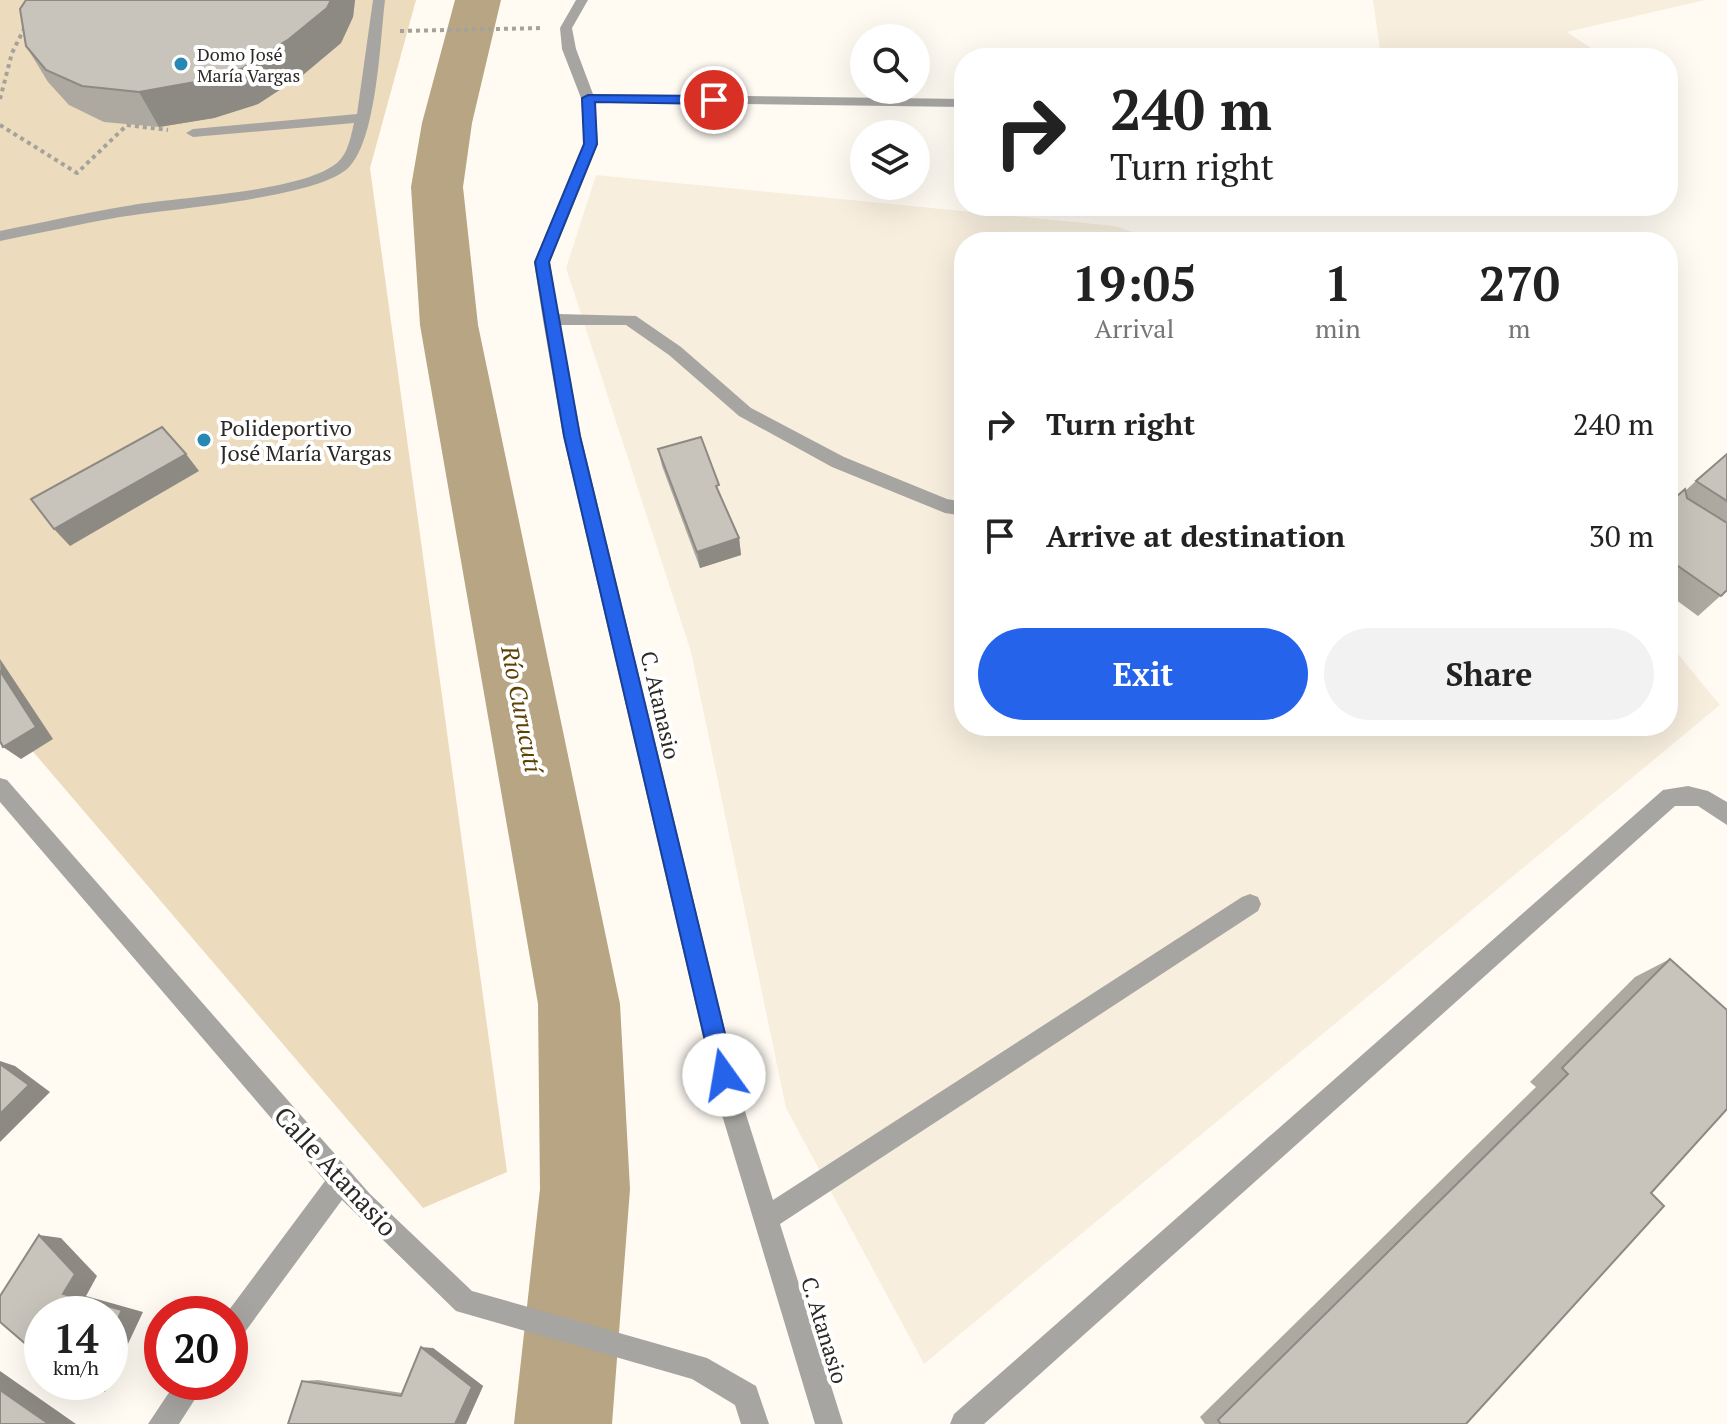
<!DOCTYPE html>
<html lang="en">
<head>
<meta charset="utf-8">
<style>
  body { margin:0; font-family:"PT Serif",serif; background:#f2f2f2; color:#222; height:100vh; display:flex; flex-direction:column; font-size:30px; white-space:nowrap }
  * { box-sizing:border-box; margin:0 }
  p { font-size:26px; color:#767676 }
  .icon { flex:none; width:44px; height:44px; fill:none; stroke:currentColor; stroke-width:2; stroke-linecap:round; stroke-linejoin:round }
  .map { position:relative; flex:1; overflow:hidden }
  .sheet { position:absolute; left:954px; top:232px; width:724px; height:504px; display:flex; flex-direction:column; background:#fff; border-radius:32px; box-shadow:0 8px 32px #0002 }
  .sheet>* { flex:none }
  .guide { position:absolute; left:954px; top:48px; width:724px; height:168px; border-radius:32px; box-shadow:0 8px 32px #0002; background:#fff; color:#222; overflow:hidden }
  .controls { position:absolute; left:850px; top:24px; display:grid; gap:16px }
  .controls a { display:grid; place-items:center; width:80px; height:80px; border-radius:50%; background:#fff; box-shadow:0 8px 32px #0002; font-size:40px }
  .speed { position:absolute; left:24px; top:1296px; display:flex; gap:16px; font-size:40px; font-weight:700; text-align:center }
  .speed>* { display:grid; place-content:center; width:104px; height:104px; border-radius:50%; background:#fff; box-shadow:0 8px 32px #0002; line-height:1 }
  .speed small { font-size:20px; font-weight:400 }
  .speed .limit { border:12px solid #d22; background:#fff; color:#111 }
  .pin { position:absolute; display:grid; place-items:center; width:68px; height:68px; color:#fff; margin:-34px; border:4px solid #fff; border-radius:50%; box-shadow:0 2px 8px #0007 }
  .me { position:absolute; width:88px; margin:-44px; rotate:347deg; stroke-linejoin:round; filter:drop-shadow(0 0 6px #0008) }
  .turn { display:flex; align-items:center; gap:28px; height:168px; padding:0 24px; font-size:36px }
  .turn .icon { width:104px; height:104px; stroke-width:2.5 }
  .turn b { display:block; font-size:56px; line-height:68px }
  .eta { display:flex; justify-content:space-evenly; align-items:center; height:136px; text-align:center }
  .eta b { font-size:48px; font-weight:700; line-height:56px }
  .cta { display:flex; gap:16px; margin-top:auto; padding:16px 24px }
  .cta a { flex:1; height:92px; border-radius:48px; background:#2563eb; color:#fff; font-size:32px; font-weight:700; line-height:92px; text-align:center }
  .cta a+a { background:#f2f2f2; color:#222 }
  ul { padding:0; list-style:none }
  li { display:flex; align-items:center; gap:24px; height:112px; padding:0 24px }
  li div { flex:1 }
  li b { display:block; font-size:30px }
  li em { font-style:normal }
  .map>svg:first-child { display:block }
  .built { fill:#f7eede }
  .green { fill:#ecdbbd }
  .lines { fill:none; stroke-linecap:round; stroke-linejoin:round }
  .river { fill:#b8a584; fill-rule:evenodd }
  .path { stroke:#a5a29b; stroke-width:4; stroke-dasharray:4 4; stroke-linecap:butt }
  .service { fill:#a7a5a1; fill-rule:evenodd }
  .minor { fill:#a7a5a1; fill-rule:evenodd }
  .wall { fill:#ada9a1 }
  .shaded-wall { fill:#8d8983 }
  .building { fill:#c9c4bb; stroke:#8d8983; stroke-width:2 }
  .route { fill:#2563eb; stroke:#184099; stroke-width:2 }
  .poi-dot { fill:#2689b3; stroke:#fff; stroke-width:3 }
  .labels { text-anchor:middle; dominant-baseline:central; stroke-width:8; stroke-linejoin:round; paint-order:stroke }
  .far-poi-label { font-size:18px; fill:#2b2925; stroke:#fff; text-anchor:start }
  .poi-label { font-size:22px; fill:#2b2925; stroke:#fff; text-anchor:start }
  .street-label { font-size:22px; fill:#2b2925; stroke:#fff }
  .water-label { font-size:24px; font-style:italic; fill:#5c4102; stroke:#fff }
  .near-street-label { font-size:26px; fill:#2b2925; stroke:#fff }
</style>
</head>
<body>
<div class="map">
<svg width="1727" height="1424" viewBox="0 0 1727 1424">
  <rect width="100%" height="100%" fill="#fffbf3"/>
  <g class="built">
    <polygon points="1373,0 1705,0 1567,32 1606,58 1381,58"/>
    <polygon points="596,175 1115,226 1161,242 964,242 964,726 1668,726 1668,642 1720,705 924,1364 786,1108 691,652 566,268"/>
  </g>
  <polygon class="green" points="0,0 416,0 370,168 507,1172 423,1208 0,713"/>
  <g class="lines">
    <polygon class="river" points="455,0 501,0 472,123 463,187 478,325 620,1004 630,1189 612,1424 514,1424 540,1189 538,1004 420,325 411,187 422,123"/>
    <g class="path">
      <polyline points="400,31 542,28"/>
      <polyline points="0,99 12,53 26,25"/>
      <polyline points="0,125 77,173 127,125 168,130"/>
    </g>
    <g class="service">
      <path d="M 373,0 L 385,0 C 380,41 377,136 350,166 C 323,198 166,209 120,217 C 80,224 40,233 0,241 L 0,231 C 44,222 89,212 133,205 C 181,197 304,192 338,162 C 348,153 351,136 354,123 L 193,137 L 186,133 L 193,129 L 357,114 Z"/>
      <polygon points="576,0 588,0 572,28 576,49 593,94 964,99 964,107 595,102 598,144 550,262 558,314 636,316 681,347 751,408 844,457 947,499 964,502 964,516 945,513 832,467 739,416 669,355 626,325 560,325 581,436 743,1105 773,1200 1242,897 1250,894 1258,897 1261,904 1258,911 780,1224 843,1424 815,1424 719,1105 563,436 543,320 534,262 584,144 581,98 562,49 560,28"/>
      <polygon points="1688,786 1708,791 1727,802 1727,825 1698,806 1675,806 984,1424 950,1424 954,1414 1663,790"/>
    </g>
    <g class="minor">
      <polygon points="0,778 7,780 370,1194 472,1291 707,1358 756,1386 769,1424 741,1424 735,1405 692,1379 456,1311 342,1200 239,1340 230,1344 230,1314 226,1314 325,1181 0,802"/>
      <polygon points="176,1382 206,1382 179,1424 148,1424"/>
    </g>
  </g>
  <g class="wall">
    <polygon points="26,0 355,0 353,17 341,43 304,74 258,104 214,118 159,127 104,122 69,105 48,82 26,46"/>
    <polygon points="658,449 720,497 739,538 741,555 700,568 662,466"/>
    <polygon points="1727,454 1727,590 1698,616 1668,594 1668,504 1685,491 1696,481"/>
    <polygon points="1670,959 1651,1193 1466,1424 1205,1424 1200,1417 1536,1087 1530,1082 1635,977"/>
    <polygon points="433,1348 483,1386 466,1424 288,1424 302,1381 318,1380 402,1393"/>
  </g>
  <g class="shaded-wall">
    <polygon points="331,0 355,0 353,17 341,43 304,74 258,104 214,118 159,127 139,92"/>
    <polygon points="186,454 199,471 70,546 54,529"/>
    <polygon points="739,538 741,555 700,568 697,552"/>
    <polygon points="0,659 53,739 21,759 3,747"/>
    <polygon points="0,1061 15,1066 50,1092 0,1142"/>
    <polygon points="39,1235 61,1238 97,1276 86,1296 143,1312 110,1382 110,1336 63,1294"/>
    <polygon points="421,1347 433,1348 483,1386 466,1424 455,1424"/>
    <polygon points="0,1371 76,1424 49,1424 0,1390"/>
    <polygon points="88,1382 110,1382 105,1392 83,1393"/>
  </g>
  <g class="building">
    <polygon points="26,0 331,0 327,8 289,39 241,69 195,82 139,92 82,86 46,70 26,46 20,9"/>
    <polygon points="162,427 186,454 54,529 31,499"/>
    <polygon points="701,437 719,485 716,486 739,538 697,552 658,449"/>
    <polygon points="1727,454 1727,501 1696,481"/>
    <polygon points="1685,489 1687,498 1727,523 1727,590 1721,596 1668,559 1668,504"/>
    <polygon points="0,671 36,727 3,747 0,741"/>
    <polygon points="1670,959 1727,1010 1727,1109 1651,1193 1664,1206 1466,1424 1221,1424 1218,1420 1568,1074 1562,1068"/>
    <polygon points="0,1064 29,1085 0,1114"/>
    <polygon points="39,1235 75,1274 63,1294 122,1310 110,1336 110,1314 42,1314 42,1358 0,1322 0,1296"/>
    <polygon points="421,1347 472,1387 455,1424 288,1424 302,1381 401,1396"/>
    <polygon points="69,1382 88,1382 83,1393"/>
    <polygon points="0,1390 49,1424 0,1424"/>
  </g>
  <polygon class="route" points="588,95 714,96 720,100 714,104 595,102 597,144 549,262 580,436 735,1075 732,1082 724,1085 716,1082 713,1075 564,436 535,262 584,144 582,98"/>
  <g class="poi-dot">
    <circle cx="181" cy="64" r="8"/>
    <circle cx="204" cy="440" r="8"/>
  </g>
  <g class="labels">
    <g class="far-poi-label">
      <text x="197" y="54">Domo José<tspan x="197" dy="21">María Vargas</tspan></text>
    </g>
    <g class="poi-label">
      <text x="220" y="427">Polideportivo<tspan x="220" dy="25">José María Vargas</tspan></text>
    </g>
    <g class="street-label">
      <text transform="translate(661 705) rotate(77)">C. Atanasio</text>
      <text transform="translate(825 1330) rotate(73)">C. Atanasio</text>
    </g>
    <g class="water-label">
      <text transform="translate(522 709) rotate(79)">Río Curucutí</text>
    </g>
    <g class="near-street-label">
      <text transform="translate(336 1171) rotate(47)">Calle Atanasio</text>
    </g>
  </g>
</svg>
<div class="controls">
<a><svg class="icon" aria-label="search" viewBox="0 0 24 24"><circle cx="10" cy="10" r="6"/><path d="M15 15l6 6"/></svg></a>
<a><svg class="icon" aria-label="layers" viewBox="0 0 24 24"><path d="M12 4l9 5-9 5-9-5zM3 14l9 5 9-5"/></svg></a>
</div>
<div class="speed"><div>14<small>km/h</small></div><div class="limit">20</div></div>
<div class="pin" style="left:714px;top:100px;background:#d93025"><svg class="icon" aria-label="arrive" viewBox="0 0 24 24"><path d="M6 21V4h12l-3 4 3 4H6"/></svg></div>
<svg class="me" style="left:724px;top:1075px" viewBox="-20 -20 40 40"><circle r="19" fill="#fff"/><path d="M0-13L10 11 0 6-10 11z" fill="#2563eb"/></svg>
<div class="guide">
<div class="turn"><svg class="icon" aria-label="right" viewBox="0 0 24 24"><path d="M7 20v-9h11M14 6l5 5-5 5"/></svg><div><b>240 m</b>Turn right</div></div>
</div>
<section class="sheet">
<div class="eta">
<div><b>19:05</b><p>Arrival</p></div>
<div><b>1</b><p>min</p></div>
<div><b>270</b><p>m</p></div>
</div>
<ul>
<li><svg class="icon" aria-label="right" viewBox="0 0 24 24"><path d="M7 20v-9h11M14 6l5 5-5 5"/></svg><div><b>Turn right</b></div><em>240 m</em></li>
<li><svg class="icon" aria-label="arrive" viewBox="0 0 24 24"><path d="M6 21V4h12l-3 4 3 4H6"/></svg><div><b>Arrive at destination</b></div><em>30 m</em></li>
</ul>
<div class="cta"><a>Exit</a><a>Share</a></div>
</section>
</div>
</body>
</html>
